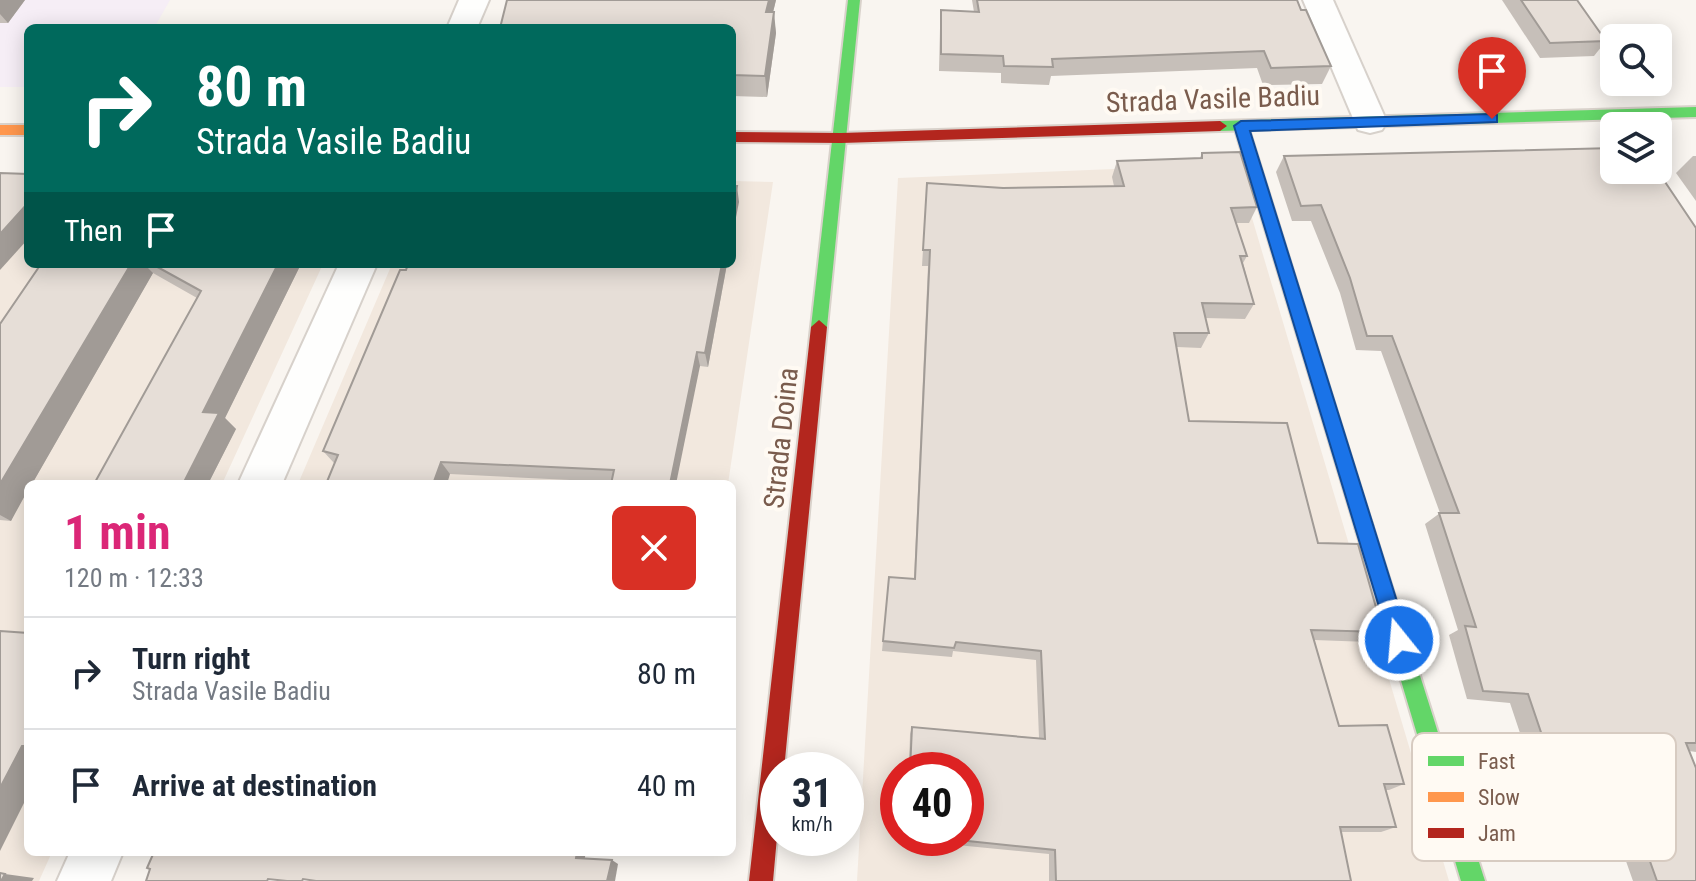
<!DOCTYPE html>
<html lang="en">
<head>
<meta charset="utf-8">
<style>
  body { margin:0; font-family:"Roboto Condensed",sans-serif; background:#f2f2f3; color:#1f2937; height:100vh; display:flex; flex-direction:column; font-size:30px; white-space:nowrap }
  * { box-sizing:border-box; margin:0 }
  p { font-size:26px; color:#747a83 }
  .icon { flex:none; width:44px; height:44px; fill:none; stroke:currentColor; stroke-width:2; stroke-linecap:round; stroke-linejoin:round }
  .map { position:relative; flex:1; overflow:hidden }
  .side { position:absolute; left:24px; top:480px; width:712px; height:376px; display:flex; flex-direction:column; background:#fff; border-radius:12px; box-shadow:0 4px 20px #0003 }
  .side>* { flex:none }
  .banner { position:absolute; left:24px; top:24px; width:712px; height:244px; border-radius:12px; box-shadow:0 4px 20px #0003; background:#00695c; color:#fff; overflow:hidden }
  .controls { position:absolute; left:1600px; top:24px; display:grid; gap:16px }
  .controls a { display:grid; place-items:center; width:72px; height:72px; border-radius:12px; background:#fff; box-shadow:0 4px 20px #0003; font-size:40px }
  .speed { position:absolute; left:760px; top:752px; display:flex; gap:16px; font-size:40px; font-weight:700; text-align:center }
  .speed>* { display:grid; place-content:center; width:104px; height:104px; border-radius:50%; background:#fff; box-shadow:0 4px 20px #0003; line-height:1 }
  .speed small { font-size:20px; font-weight:400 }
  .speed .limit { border:12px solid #d22; background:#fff; color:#111 }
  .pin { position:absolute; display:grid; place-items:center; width:68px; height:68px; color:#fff; margin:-82px -34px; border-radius:50% 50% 50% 0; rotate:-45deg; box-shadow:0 0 8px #0007 }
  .pin .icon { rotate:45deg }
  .me { position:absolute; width:88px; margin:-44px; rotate:343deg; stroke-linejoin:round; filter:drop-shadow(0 0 6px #0008) }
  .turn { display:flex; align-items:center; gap:28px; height:168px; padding:0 40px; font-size:36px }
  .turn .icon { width:104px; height:104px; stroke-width:2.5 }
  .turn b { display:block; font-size:56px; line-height:68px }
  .then { display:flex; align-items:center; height:76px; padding:0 40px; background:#0003; gap:16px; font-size:30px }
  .round { display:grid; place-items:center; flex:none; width:84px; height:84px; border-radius:12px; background:#f2f2f3 }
  .head { display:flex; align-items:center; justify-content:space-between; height:136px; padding:0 40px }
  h1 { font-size:48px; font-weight:700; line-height:60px; color:#db2777 }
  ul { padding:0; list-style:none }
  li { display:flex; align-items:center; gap:24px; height:112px; padding:0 40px; border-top:2px solid #e0e1e3 }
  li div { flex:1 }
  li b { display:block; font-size:30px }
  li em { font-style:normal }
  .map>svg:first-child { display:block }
  .residential { fill:#f2e8de; fill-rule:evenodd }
  .education { fill:#f6eef6 }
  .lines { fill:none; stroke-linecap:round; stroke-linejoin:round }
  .street-casing { stroke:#d7d1cb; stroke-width:4 }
  .fast-casing { stroke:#d9d2cb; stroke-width:4 }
  .slow-casing { stroke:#d9d2cb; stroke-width:4 }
  .jam-casing { stroke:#d9d2cb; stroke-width:4 }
  .street { fill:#fefefd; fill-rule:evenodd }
  .fast { fill:#63d668; fill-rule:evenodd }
  .slow { fill:#ff974d; fill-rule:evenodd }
  .jam { fill:#b3261e; fill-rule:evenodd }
  .wall { fill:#c6bfb9 }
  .shaded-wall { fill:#a19b96 }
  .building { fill:#e6ded7; stroke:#a19b96; stroke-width:2 }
  .route { fill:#1a73e8; stroke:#114b97; stroke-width:2 }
  .labels { text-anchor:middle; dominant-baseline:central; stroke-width:8; stroke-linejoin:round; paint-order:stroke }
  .street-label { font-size:28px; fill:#7a5c4d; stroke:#fffaf3 }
  .key { fill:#fffaf3; stroke:#d7cbc1; stroke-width:2 }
  .key-label { font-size:22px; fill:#7a5c4d }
</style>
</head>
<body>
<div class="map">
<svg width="1696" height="881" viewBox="0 0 1696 881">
  <rect width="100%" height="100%" fill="#f9f5f0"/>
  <g class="residential">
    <path d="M 1236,164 L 1449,881 L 857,881 L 898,178 ZM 898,770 L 966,770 L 966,838 L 898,838 Z"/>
    <polygon points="0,174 28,174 28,264 323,264 222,484 28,484 28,852 52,852 39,881 0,881"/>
    <polygon points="732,181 773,182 728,484 298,484 392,264 732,264"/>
  </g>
  <polygon class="education" points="0,0 170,0 154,28 28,28 28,87 0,87"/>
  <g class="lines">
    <g class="street-casing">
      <g id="street">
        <polygon points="459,0 489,0 477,28 447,28"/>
        <polygon points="1303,0 1333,0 1387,122 1382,130 1370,133 1358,130"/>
        <polygon points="339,264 377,264 282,484 238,484"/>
        <polygon points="70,852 123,852 111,881 57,881"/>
      </g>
    </g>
    <g class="fast-casing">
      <g id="fast">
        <polygon points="848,0 860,0 827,327 819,334 811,327"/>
        <polygon points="1696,107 1696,117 1220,131 1213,126 1220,121"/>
        <polygon points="1364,518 1371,521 1373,527 1485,881 1461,881 1355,527 1357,521"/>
      </g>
    </g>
    <g class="slow-casing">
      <rect id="slow" x="0" y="125" width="28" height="10"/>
    </g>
    <g class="jam-casing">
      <g id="jam">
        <polygon points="1220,121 1227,126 1220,131 841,143 732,142 732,132 841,133"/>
        <polygon points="1241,121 1248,126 1373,527 1371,533 1364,536 1357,533 1355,527 1234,126"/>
        <polygon points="819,320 827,327 784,770 778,770 778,826 773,881 749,881 811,327"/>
      </g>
    </g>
    <use href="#street" class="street"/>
    <use href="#fast" class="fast"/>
    <use href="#slow" class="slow"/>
    <use href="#jam" class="jam"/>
  </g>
  <g class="wall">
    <polygon points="0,0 25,0 8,23 0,23"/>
    <polygon points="507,0 776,0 773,12 776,33 767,97 732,96 732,28"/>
    <polygon points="972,0 1297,0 1331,66 1322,84 1263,85 1257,68 1051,76 1049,85 1001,83 1001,73 939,71 940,28 941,10 974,12"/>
    <polygon points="1502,0 1577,0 1606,41 1594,56 1540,58"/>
    <polygon points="1202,153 1257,207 1249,223 1236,223 1247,256 1243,263 1254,304 1245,319 1205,318 1209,333 1201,348 1177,347 1189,421 1318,543 1383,632 1369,642 1314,640 1339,726 1404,784 1389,790 1386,790 1396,827 1381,832 1341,832 1351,881 1049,881 1049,854 906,840 906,838 966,838 966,770 909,770 910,734 912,727 1039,738 1036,660 953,651 952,657 882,651 889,577 914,579 928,266 922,266 927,183 1003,188 1114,186 1112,177 1117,161 1200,158"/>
    <polygon points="1284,156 1614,170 1696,228 1696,752 1689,751 1696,881 1633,881 1609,813 1546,811 1510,703 1467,699 1449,635 1458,630 1425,524 1440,513 1381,351 1356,350 1340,293 1311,221 1292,221 1276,172"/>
    <polygon points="1693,156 1696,156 1696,201 1676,173"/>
    <polygon points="41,264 301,264 225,418 236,429 208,484 94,484 197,298 153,273 32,484 28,484 11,521 0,520 0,324"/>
    <polygon points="408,264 727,264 708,367 700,366 611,482 450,474 334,463 323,451"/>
  </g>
  <g class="shaded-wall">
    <polygon points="0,0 25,0 8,23 0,14"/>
    <polygon points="769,0 776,0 768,33 766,12"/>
    <polygon points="774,12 776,33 767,97 765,76"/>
    <polygon points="737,186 739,202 732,238 732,210"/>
    <polygon points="28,203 28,239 0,270 0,234"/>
    <polygon points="131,264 144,264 153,273 32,484 28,484 28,490 11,521 0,515 0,484"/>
    <polygon points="278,264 301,264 225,418 236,429 208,484 183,484 203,412"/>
    <polygon points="722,264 727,264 708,367 705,353"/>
    <polygon points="697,352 700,366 676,484 670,484"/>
    <polygon points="441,462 450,474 447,484 433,484"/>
    <polygon points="22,746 28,748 28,795 0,851 0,788"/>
    <polygon points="577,852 586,852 584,862 576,858"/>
    <polygon points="612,860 618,864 615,881 607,881"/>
    <polygon points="5,874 34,878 32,881 1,881"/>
  </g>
  <g class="building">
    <polygon points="507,0 769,0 766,12 774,12 765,76 732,75 732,28 500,28"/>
    <polygon points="977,0 1297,0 1301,10 1306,10 1331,66 1271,68 1264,51 1052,59 1053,67 1004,66 1003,56 941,54 941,10 979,12"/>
    <polygon points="1521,0 1577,0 1606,41 1550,43"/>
    <polygon points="1614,148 1614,170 1657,170 1696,228 1696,743 1686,743 1696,768 1696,881 1657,881 1631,808 1566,806 1528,694 1483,691 1465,626 1476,627 1439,513 1459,513 1392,336 1367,336 1350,278 1321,205 1301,206 1284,156"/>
    <polygon points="1240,152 1257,207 1231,208 1247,256 1240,256 1254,304 1202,303 1209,333 1174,333 1189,421 1287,423 1318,543 1358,544 1383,632 1311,630 1339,726 1387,725 1404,784 1384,784 1396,827 1340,827 1351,881 1056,881 1055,850 939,838 966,838 966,770 910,770 912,727 1045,739 1041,651 956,642 954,648 883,641 889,577 915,579 930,250 923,250 927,183 1003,188 1124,186 1117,161 1202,158 1202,153"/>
    <polygon points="0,173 28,174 28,203 0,234"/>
    <polygon points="732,186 737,186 732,210"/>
    <polygon points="41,264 131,264 0,484 0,324"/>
    <polygon points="152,264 278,264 203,412 219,413 183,484 94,484 201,291"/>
    <polygon points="408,264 722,264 705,353 697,352 670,484 611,484 614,470 441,462 433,484 326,484 338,455 323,451 400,270 406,270"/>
    <polygon points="0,631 28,633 28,746 22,746 0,788"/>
    <polygon points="154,852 577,852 576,858 612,860 607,881 316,881 303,879 302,881 287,881 268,879 267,881 146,881 150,869 147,868"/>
    <polygon points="0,873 5,874 1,881 0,881"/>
  </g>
  <polygon class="route" points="1492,114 1497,115 1497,122 1250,131 1409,640 1406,647 1399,650 1392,647 1389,640 1234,126 1241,121"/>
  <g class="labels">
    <g class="street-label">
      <text transform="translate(1213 99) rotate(-2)">Strada Vasile Badiu</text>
      <text transform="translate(781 438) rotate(-84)">Strada Doina</text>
    </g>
  </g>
  <rect x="1412" y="733" width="264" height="128" rx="12" class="key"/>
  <rect x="1428" y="756" width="36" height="10" fill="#63d668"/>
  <rect x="1428" y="792" width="36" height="10" fill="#ff974d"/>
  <rect x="1428" y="828" width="36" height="10" fill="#b3261e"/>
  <g class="key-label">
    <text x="1478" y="769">Fast</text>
    <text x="1478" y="805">Slow</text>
    <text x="1478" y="841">Jam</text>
  </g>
</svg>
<div class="controls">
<a><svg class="icon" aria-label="search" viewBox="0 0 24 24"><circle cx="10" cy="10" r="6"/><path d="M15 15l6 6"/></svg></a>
<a><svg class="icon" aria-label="layers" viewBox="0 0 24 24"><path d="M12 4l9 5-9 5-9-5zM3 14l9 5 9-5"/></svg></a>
</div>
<div class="speed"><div>31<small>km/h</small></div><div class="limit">40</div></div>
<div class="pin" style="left:1492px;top:119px;background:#d93025"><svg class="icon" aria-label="arrive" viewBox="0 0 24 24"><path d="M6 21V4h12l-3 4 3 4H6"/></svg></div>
<svg class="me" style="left:1399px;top:640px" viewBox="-20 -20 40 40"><circle r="17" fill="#1a73e8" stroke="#fff" stroke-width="3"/><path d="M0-11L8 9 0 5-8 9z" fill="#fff"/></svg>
<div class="banner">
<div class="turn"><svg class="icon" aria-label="right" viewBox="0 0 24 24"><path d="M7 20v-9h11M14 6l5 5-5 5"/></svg><div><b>80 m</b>Strada Vasile Badiu</div></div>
<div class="then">Then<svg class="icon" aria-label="arrive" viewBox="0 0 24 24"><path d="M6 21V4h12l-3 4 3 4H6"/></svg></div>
</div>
<section class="side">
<div class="head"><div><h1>1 min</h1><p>120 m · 12:33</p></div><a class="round" style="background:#d93025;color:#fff"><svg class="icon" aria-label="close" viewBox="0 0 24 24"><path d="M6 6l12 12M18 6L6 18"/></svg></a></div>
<ul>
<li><svg class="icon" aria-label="right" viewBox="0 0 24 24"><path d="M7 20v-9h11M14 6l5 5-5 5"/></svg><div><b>Turn right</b><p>Strada Vasile Badiu</p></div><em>80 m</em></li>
<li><svg class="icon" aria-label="arrive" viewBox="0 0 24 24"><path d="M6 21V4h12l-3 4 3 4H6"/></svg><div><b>Arrive at destination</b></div><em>40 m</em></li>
</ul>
</section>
</div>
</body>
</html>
